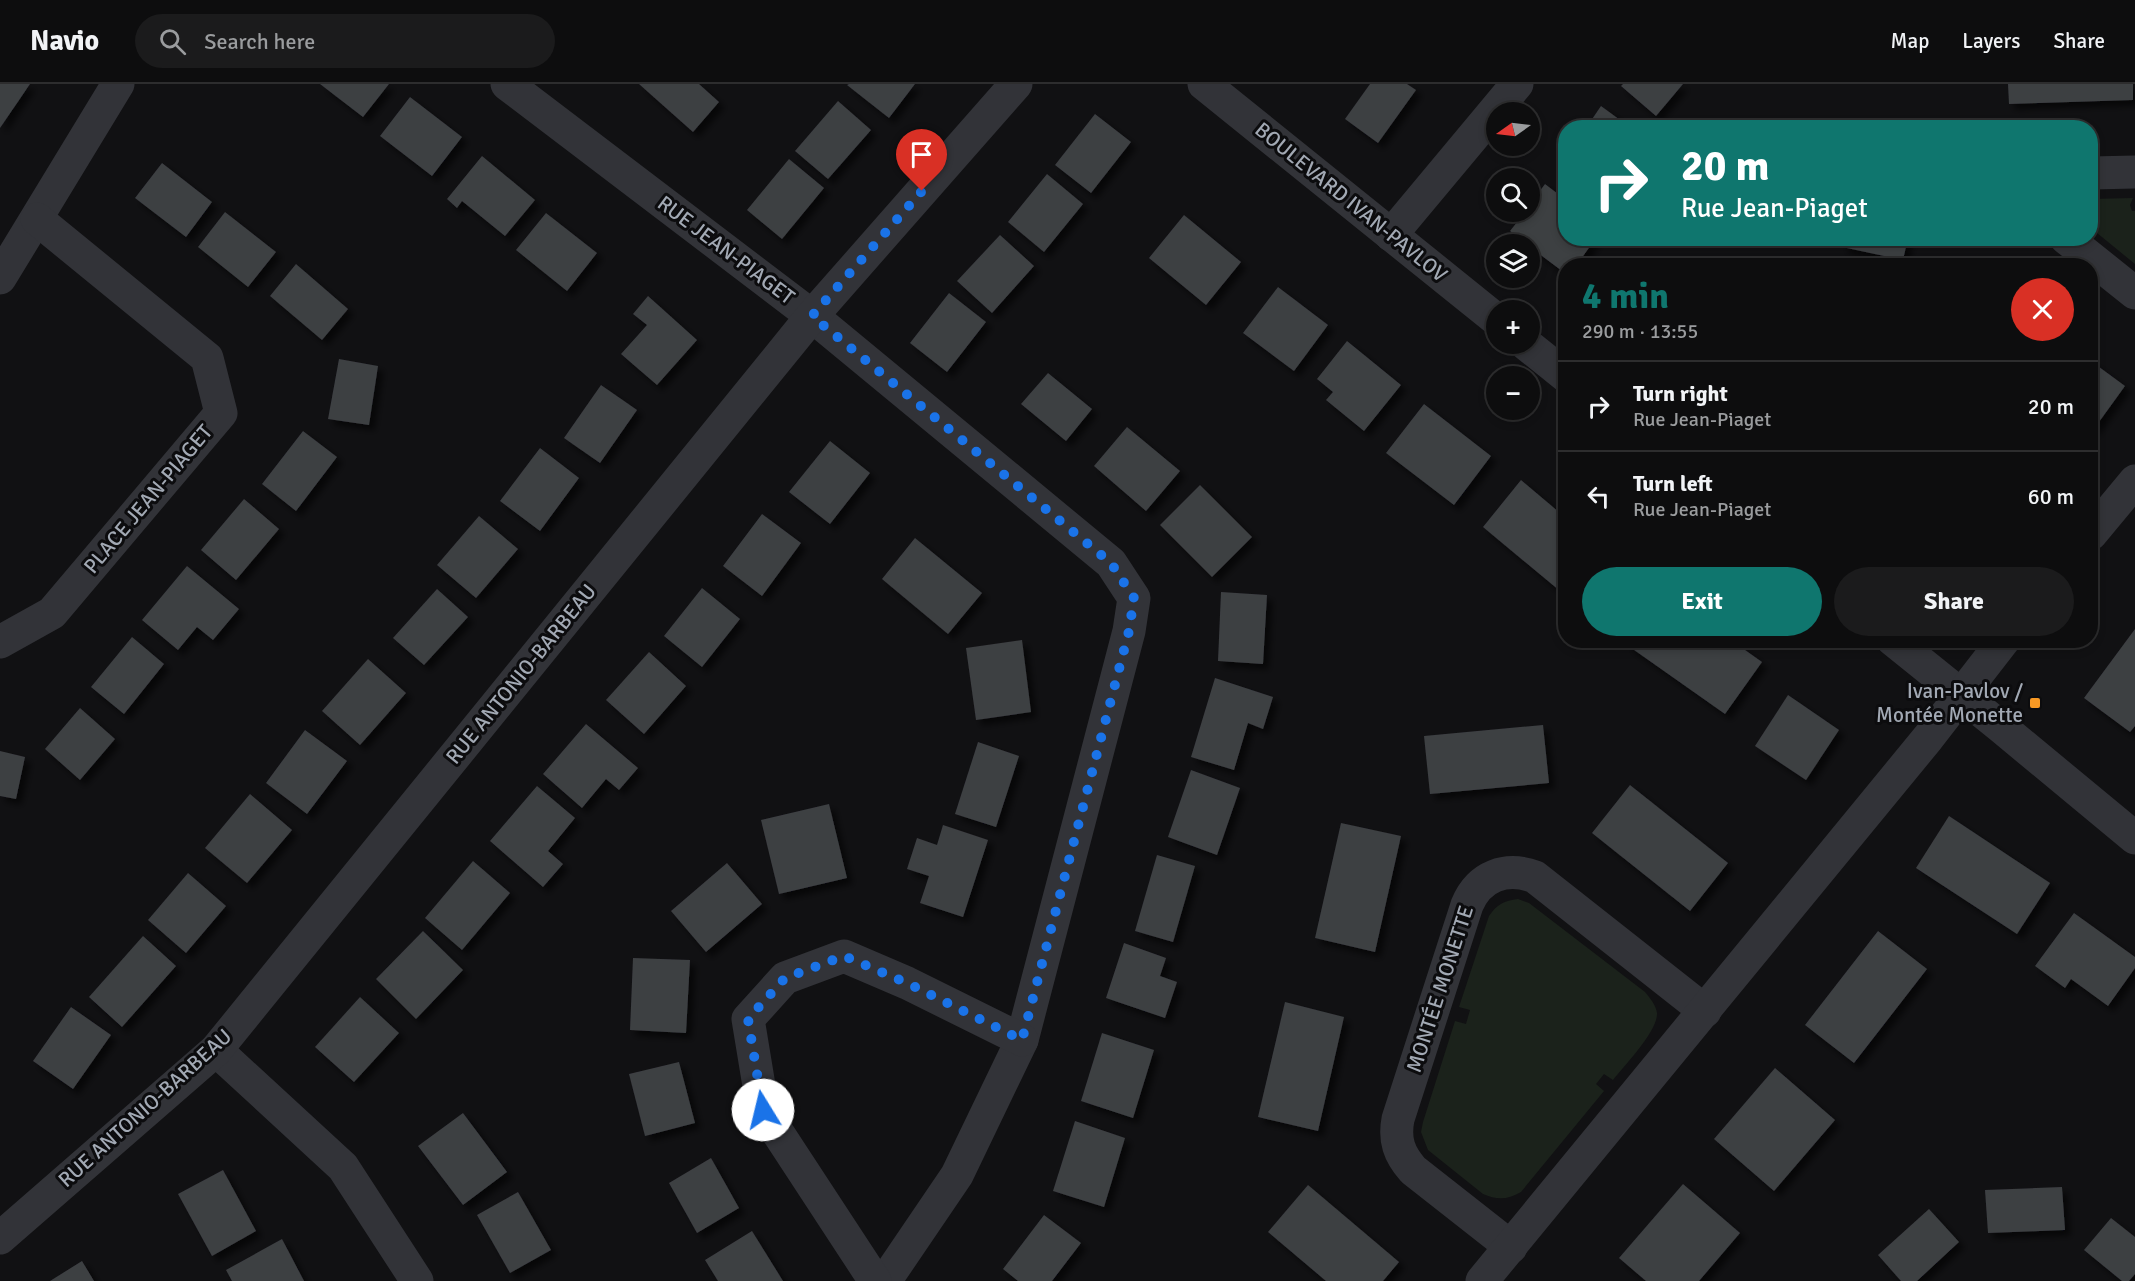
<!DOCTYPE html>
<html lang="en">
<head>
<meta charset="utf-8">
<style>
  body { margin:0; font-family:Signika,sans-serif; background:#1b1b1c; color:#f1f3f6; height:100vh; display:flex; flex-direction:column; font-size:22px; white-space:nowrap }
  * { box-sizing:border-box; margin:0 }
  p { font-size:20px; color:#9a9c9e }
  .icon { flex:none; width:33px; height:33px; fill:none; stroke:currentColor; stroke-width:2; stroke-linecap:round; stroke-linejoin:round }
  .map { position:relative; flex:1; overflow:hidden }
  .sheet { position:absolute; left:1558px; top:174px; width:540px; height:390px; display:flex; flex-direction:column; background:#0d0d0e; border-radius:24px; box-shadow:0 3px 9px #0003,0 0 0 2px #2d2d2e }
  .sheet>* { flex:none }
  .banner { position:absolute; left:1558px; top:36px; width:540px; height:126px; border-radius:24px; box-shadow:0 3px 9px #0003,0 0 0 2px #2d2d2e; background:#0f766e; color:#fff; overflow:hidden }
  .needle { width:39px; rotate:256deg }
  .buttons { position:absolute; left:1486px; top:18px; display:grid; gap:12px }
  .buttons a { display:grid; place-items:center; width:54px; height:54px; border-radius:50%; background:#0d0d0e; box-shadow:0 3px 9px #0003,0 0 0 2px #2d2d2e; font-size:30px }
  .pin { position:absolute; display:grid; place-items:center; width:51px; height:51px; color:#fff; margin:-62px -26px; border-radius:50% 50% 50% 0; rotate:-45deg; box-shadow:0 0 6px #0007 }
  .pin .icon { rotate:45deg }
  .me { position:absolute; width:66px; margin:-33px; rotate:351deg; stroke-linejoin:round; filter:drop-shadow(0 0 4px #0008) }
  .turn { display:flex; align-items:center; gap:21px; height:126px; padding:0 24px; font-size:27px }
  .turn .icon { width:78px; height:78px; stroke-width:2.5 }
  .turn b { display:block; font-size:42px; line-height:51px }
  .round { display:grid; place-items:center; flex:none; width:63px; height:63px; border-radius:32px; background:#1b1b1c }
  .summary { display:flex; align-items:center; justify-content:space-between; height:102px; padding:0 24px }
  h1 { font-size:36px; font-weight:800; line-height:45px; color:#0f766e }
  .primary-button { display:flex; gap:12px; margin-top:auto; padding:12px 24px }
  .primary-button a { flex:1; height:69px; border-radius:36px; background:#0f766e; color:#fff; font-size:24px; font-weight:800; line-height:69px; text-align:center }
  .primary-button a+a { background:#1b1b1c; color:#f1f3f6 }
  ul { padding:0; list-style:none }
  li { display:flex; align-items:center; gap:18px; height:90px; padding:0 24px; border-top:2px solid #2d2d2e }
  li div { flex:1 }
  li b { display:block; font-size:22px }
  li em { font-style:normal }
  header { display:flex; align-items:center; gap:36px; box-sizing:border-box; height:84px; padding:0 30px; background:#0d0d0e; border-bottom:2px solid #2d2d2e }
  header strong { font-size:28px }
  nav { display:flex; gap:33px; margin-inline-start:auto; font-size:21px }
  .search { width:420px; height:54px; background:#1b1b1c; display:flex; align-items:center; gap:15px; box-sizing:border-box; padding:0 21px; border-radius:33px; color:#9a9c9e; font-size:22px }
  .map>svg:first-child { display:block }
  .green { fill:#1b221b }
  .building { fill:#3d3f43; filter:url(#shadow) }
  .lines { fill:none; stroke-linecap:round; stroke-linejoin:round }
  .minor { stroke:#323338; stroke-width:33 }
  .route { stroke:#1a73e8; stroke-width:10; stroke-dasharray:0 18 }
  .poi-dot { fill:#f89924; stroke:#0c0c0e; stroke-width:2 }
  .labels { text-anchor:middle; dominant-baseline:central; stroke-width:6; stroke-linejoin:round; paint-order:stroke }
  .street-label { font-size:21px; fill:#a2a9b4; stroke:#0c0c0e }
  .poi-label { font-size:21px; fill:#a2a9b4; stroke:#0c0c0e; text-anchor:end }
</style>
</head>
<body>
<header>
<strong>Navio</strong>
<div class="search"><svg class="icon" aria-label="search" viewBox="0 0 24 24"><circle cx="10" cy="10" r="6"/><path d="M15 15l6 6"/></svg>Search here</div>
<nav><a>Map</a><a>Layers</a><a>Share</a></nav>
</header>
<div class="map">
<svg width="2135" height="1197" viewBox="0 0 2135 1197">
  <defs>
    <filter id="shadow"><feDropShadow dx="5.5" dy="5.5" stdDeviation="3" flood-color="#0009"/></filter>
  </defs>
  <rect width="100%" height="100%" fill="#111113"/>
  <g class="green">
    <polygon points="2133,114 2130,121 2132,127 2135,127 2135,180 2091,144 2091,115"/>
    <path d="M 1518,815 L 1529,819 L 1645,908 C 1650,914 1656,921 1657,929 C 1658,947 1624,982 1613,996 L 1604,990 L 1596,1000 L 1604,1007 L 1521,1108 C 1507,1116 1497,1116 1483,1110 L 1428,1066 L 1421,1048 L 1423,1038 L 1455,937 L 1466,940 L 1470,926 L 1459,923 L 1489,832 C 1497,820 1504,817 1518,815 Z"/>
  </g>
  <g class="building">
    <polygon points="0,0 30,0 0,44"/>
    <polygon points="320,0 389,0 363,33"/>
    <polygon points="639,0 699,0 719,18 693,48"/>
    <polygon points="849,0 915,0 889,34 847,1"/>
    <polygon points="1370,0 1407,0 1416,6 1378,59 1345,35"/>
    <polygon points="1623,0 1683,0 1656,32 1621,2"/>
    <polygon points="2008,0 2133,0 2133,16 2009,20"/>
    <polygon points="410,13 462,53 432,92 380,52"/>
    <polygon points="838,17 871,46 828,95 795,67"/>
    <polygon points="1601,22 1631,44 1586,44"/>
    <polygon points="1095,30 1131,58 1091,109 1055,81"/>
    <polygon points="482,72 535,116 505,152 462,117 457,124 447,115"/>
    <polygon points="789,75 824,104 782,155 747,126"/>
    <polygon points="162,79 212,118 186,153 135,114"/>
    <polygon points="1047,90 1083,120 1044,168 1008,138"/>
    <polygon points="1545,100 1566,116 1566,154 1596,154 1576,182 1566,182 1566,190 1530,163 1530,160 1527,160 1510,147 1525,128 1530,128 1530,120"/>
    <polygon points="225,128 276,168 248,203 198,163"/>
    <polygon points="546,129 597,169 567,207 516,166"/>
    <polygon points="1184,131 1241,178 1206,221 1149,174"/>
    <polygon points="1000,151 1034,182 992,229 957,197"/>
    <polygon points="1844,154 1908,154 1903,176 1842,163"/>
    <polygon points="296,180 348,225 322,256 270,212"/>
    <polygon points="1278,203 1328,241 1294,287 1243,249"/>
    <polygon points="949,209 986,238 947,288 910,259"/>
    <polygon points="648,212 697,256 657,301 621,270 647,241 633,230"/>
    <polygon points="1347,257 1401,301 1364,347 1326,316 1333,308 1317,295"/>
    <polygon points="339,275 378,282 369,341 328,335"/>
    <polygon points="2091,277 2125,302 2091,349"/>
    <polygon points="1048,289 1092,325 1066,357 1021,320"/>
    <polygon points="601,301 637,326 600,379 564,354"/>
    <polygon points="1424,320 1491,372 1454,421 1386,369"/>
    <polygon points="1127,343 1180,387 1146,427 1094,382"/>
    <polygon points="303,347 337,373 296,427 262,400"/>
    <polygon points="830,357 870,389 830,440 789,408"/>
    <polygon points="540,364 579,394 540,447 500,417"/>
    <polygon points="1521,396 1566,434 1566,512 1483,443"/>
    <polygon points="1200,401 1252,453 1212,493 1160,441"/>
    <polygon points="244,415 279,445 236,496 201,466"/>
    <polygon points="762,430 801,459 762,512 723,482"/>
    <polygon points="479,432 518,465 476,514 437,481"/>
    <polygon points="915,454 982,509 948,550 882,495"/>
    <polygon points="187,482 239,525 213,556 197,543 178,566 142,536"/>
    <polygon points="702,504 740,535 702,583 664,552"/>
    <polygon points="437,505 468,533 424,581 393,554"/>
    <polygon points="1221,508 1267,511 1263,580 1218,577"/>
    <polygon points="2135,545 2135,642 2130,648 2084,614"/>
    <polygon points="132,553 164,580 124,630 91,603"/>
    <polygon points="1022,556 1031,628 976,636 966,564"/>
    <polygon points="1630,556 1731,556 1762,578 1725,630 1627,561"/>
    <polygon points="649,568 686,602 644,650 606,616"/>
    <polygon points="368,575 406,609 360,661 322,627"/>
    <polygon points="1215,594 1273,613 1263,645 1248,639 1234,686 1191,673"/>
    <polygon points="1788,611 1839,646 1806,696 1755,662"/>
    <polygon points="80,624 115,655 80,696 45,665"/>
    <polygon points="586,640 638,684 619,706 606,695 582,724 543,690"/>
    <polygon points="1543,641 1549,699 1430,710 1424,652"/>
    <polygon points="305,646 347,677 307,730 266,699"/>
    <polygon points="978,658 1019,672 996,743 955,730"/>
    <polygon points="0,667 25,673 16,715 0,712"/>
    <polygon points="1191,686 1240,704 1217,771 1168,753"/>
    <polygon points="1630,701 1728,779 1690,827 1592,749"/>
    <polygon points="537,702 575,734 548,767 563,780 543,803 490,757"/>
    <polygon points="250,710 292,746 247,799 205,764"/>
    <polygon points="829,720 847,794 779,810 761,736"/>
    <polygon points="1949,732 2050,799 2017,850 1916,784"/>
    <polygon points="1341,739 1401,752 1375,868 1315,854"/>
    <polygon points="943,741 988,756 963,833 920,819 929,792 907,785 917,754 937,761"/>
    <polygon points="1157,771 1195,782 1173,858 1135,847"/>
    <polygon points="473,777 510,809 462,866 425,834"/>
    <polygon points="727,779 762,820 706,868 671,827"/>
    <polygon points="188,789 226,822 186,869 148,836"/>
    <polygon points="2074,829 2135,873 2135,884 2108,922 2071,895 2065,904 2035,882"/>
    <polygon points="423,847 463,886 416,935 376,895"/>
    <polygon points="1878,847 1927,885 1854,979 1805,941"/>
    <polygon points="143,852 176,882 122,943 89,913"/>
    <polygon points="1124,859 1166,874 1160,892 1177,898 1165,934 1106,914"/>
    <polygon points="633,874 690,876 686,949 630,946"/>
    <polygon points="360,913 399,949 354,998 315,963"/>
    <polygon points="1285,918 1344,933 1318,1047 1258,1033"/>
    <polygon points="71,923 111,951 73,1005 33,977"/>
    <polygon points="1102,949 1154,966 1133,1034 1081,1017"/>
    <polygon points="679,978 695,1039 645,1052 629,990"/>
    <polygon points="1775,984 1835,1036 1774,1107 1714,1055"/>
    <polygon points="463,1029 507,1088 463,1121 418,1062"/>
    <polygon points="1075,1037 1125,1054 1104,1123 1053,1107"/>
    <polygon points="711,1074 739,1124 697,1149 669,1099"/>
    <polygon points="223,1086 256,1147 212,1172 178,1110"/>
    <polygon points="1683,1100 1740,1149 1699,1197 1646,1197 1619,1174"/>
    <polygon points="1308,1101 1399,1178 1383,1197 1326,1197 1268,1148"/>
    <polygon points="2062,1103 2065,1146 1988,1149 1985,1106"/>
    <polygon points="518,1108 551,1166 510,1189 477,1131"/>
    <polygon points="1929,1125 1959,1158 1917,1197 1901,1197 1878,1171"/>
    <polygon points="1044,1131 1081,1159 1052,1197 1018,1197 1003,1185"/>
    <polygon points="2111,1134 2135,1153 2135,1190 2129,1197 2122,1197 2084,1166"/>
    <polygon points="752,1147 783,1197 718,1197 705,1176"/>
    <polygon points="282,1155 304,1197 232,1197 226,1186"/>
    <polygon points="82,1177 94,1197 50,1197"/>
  </g>
  <g class="lines">
    <g class="minor">
      <polyline points="507,0 812,232 1111,479 1134,514 1129,547 1022,956 957,1091 885,1197"/>
      <polyline points="1204,0 1497,236"/>
      <polyline points="2091,89 2135,88"/>
      <polyline points="1391,151 1517,0"/>
      <polyline points="2066,154 2135,209"/>
      <polyline points="0,194 118,0"/>
      <polyline points="1526,260 1566,292"/>
      <polyline points="2091,450 2135,397"/>
      <polyline points="1893,556 2001,643 2135,754"/>
      <polyline points="0,558 52,529 221,329 207,274 37,135"/>
      <polyline points="216,966 343,1083 417,1197"/>
      <polyline points="0,1154 216,966 812,232 1016,0"/>
      <path d="M 1511,1163 L 1413,1086 C 1399,1070 1394,1056 1398,1035 L 1467,821 C 1479,792 1506,782 1535,793 L 1705,927"/>
      <polyline points="875,1197 763,1026 748,935 785,894 844,872 907,899 1022,956"/>
      <polyline points="1482,1197 1928,654 2004,556"/>
    </g>
  </g>
  <g class="lines">
    <polyline class="route" points="763,1026 748,935 785,894 844,872 907,899 1022,956 1129,547 1134,514 1111,479 812,232 922,107"/>
  </g>
  <rect class="poi-dot" x="2029" y="613" width="12" height="12" rx="3"/>
  <g class="labels">
    <g class="street-label">
      <text transform="translate(1351 118) rotate(39)">BOULEVARD IVAN-PAVLOV</text>
      <text transform="translate(726 166) rotate(37)">RUE JEAN-PIAGET</text>
      <text transform="translate(148 415) rotate(-50)">PLACE JEAN-PIAGET</text>
      <text transform="translate(521 590) rotate(-51)">RUE ANTONIO-BARBEAU</text>
      <text transform="translate(1440 905) rotate(-72)">MONTÉE MONETTE</text>
      <text transform="translate(145 1024) rotate(-42)">RUE ANTONIO-BARBEAU</text>
    </g>
    <g class="poi-label">
      <text x="2023" y="607">Ivan-Pavlov /<tspan x="2023" dy="24">Montée Monette</tspan></text>
    </g>
  </g>
</svg>
<div class="buttons">
<a><svg class="needle" viewBox="-14 -14 28 28"><path d="M0-13l5 13h-10z" fill="#e53935"/><path d="M0 13l5-13h-10z" fill="#9a9c9e"/></svg></a>
<a><svg class="icon" aria-label="search" viewBox="0 0 24 24"><circle cx="10" cy="10" r="6"/><path d="M15 15l6 6"/></svg></a>
<a><svg class="icon" aria-label="layers" viewBox="0 0 24 24"><path d="M12 4l9 5-9 5-9-5zM3 14l9 5 9-5"/></svg></a>
<a>+</a>
<a>−</a>
</div>
<div class="pin" style="left:922px;top:107px;background:#d93025"><svg class="icon" aria-label="arrive" viewBox="0 0 24 24"><path d="M6 21V4h12l-3 4 3 4H6"/></svg></div>
<svg class="me" style="left:763px;top:1026px" viewBox="-20 -20 40 40"><circle r="19" fill="#fff"/><path d="M0-13L10 11 0 6-10 11z" fill="#1a73e8"/></svg>
<div class="banner">
<div class="turn"><svg class="icon" aria-label="right" viewBox="0 0 24 24"><path d="M7 20v-9h11M14 6l5 5-5 5"/></svg><div><b>20 m</b>Rue Jean-Piaget</div></div>
</div>
<section class="sheet">
<div class="summary"><div><h1>4 min</h1><p>290 m · 13:55</p></div><a class="round" style="background:#d93025;color:#fff"><svg class="icon" aria-label="close" viewBox="0 0 24 24"><path d="M6 6l12 12M18 6L6 18"/></svg></a></div>
<ul>
<li><svg class="icon" aria-label="right" viewBox="0 0 24 24"><path d="M7 20v-9h11M14 6l5 5-5 5"/></svg><div><b>Turn right</b><p>Rue Jean-Piaget</p></div><em>20 m</em></li>
<li><svg class="icon" aria-label="left" viewBox="0 0 24 24"><path d="M17 20v-9H6M10 6l-5 5 5 5"/></svg><div><b>Turn left</b><p>Rue Jean-Piaget</p></div><em>60 m</em></li>
</ul>
<div class="primary-button"><a>Exit</a><a>Share</a></div>
</section>
</div>
</body>
</html>
